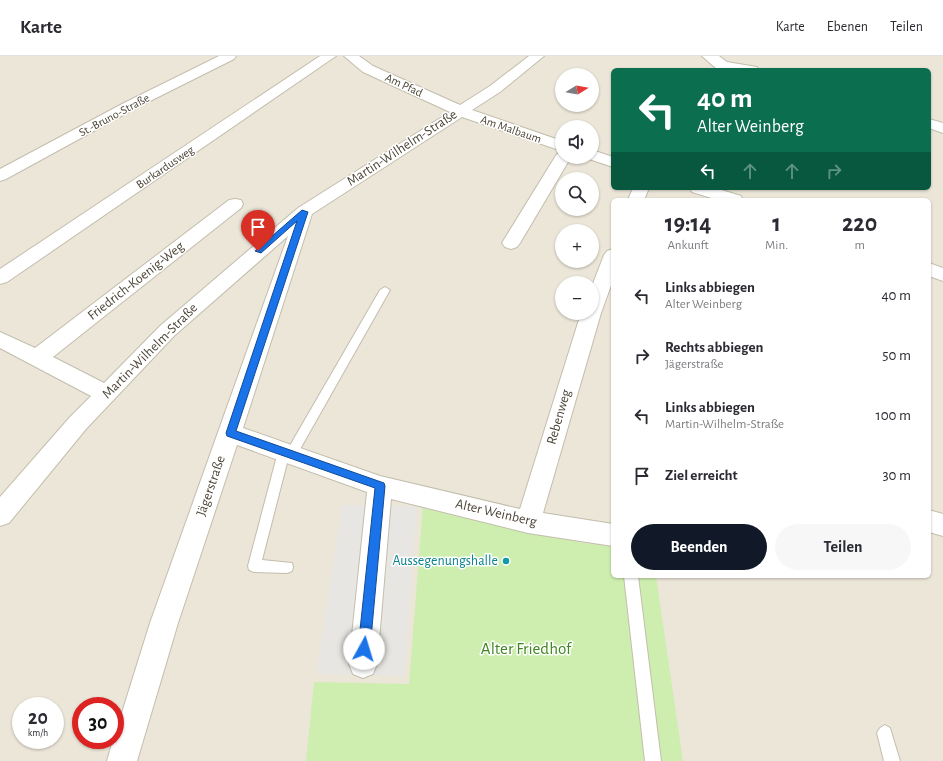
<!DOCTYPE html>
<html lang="de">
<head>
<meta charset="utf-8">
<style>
  body { margin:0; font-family:"Alegreya Sans",sans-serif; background:#f7f7f7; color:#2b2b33; height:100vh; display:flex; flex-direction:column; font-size:15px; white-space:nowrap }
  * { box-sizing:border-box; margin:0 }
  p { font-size:13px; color:#7c7c81 }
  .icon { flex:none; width:22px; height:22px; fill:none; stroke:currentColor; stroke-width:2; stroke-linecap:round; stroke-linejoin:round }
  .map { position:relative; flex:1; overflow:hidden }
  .drawer { position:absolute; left:611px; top:142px; width:320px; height:380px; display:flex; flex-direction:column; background:#fff; border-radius:6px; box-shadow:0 1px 3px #0004 }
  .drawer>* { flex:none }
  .banner { position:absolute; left:611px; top:12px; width:320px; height:122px; border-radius:6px; box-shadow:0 1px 3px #0004; background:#0b6e4f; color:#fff; overflow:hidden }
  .needle { width:26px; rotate:79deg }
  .tools { position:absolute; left:555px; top:12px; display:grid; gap:8px }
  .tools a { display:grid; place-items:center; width:44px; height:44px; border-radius:50%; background:#fff; box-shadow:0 1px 3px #0004; font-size:20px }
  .speed { position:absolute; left:12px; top:641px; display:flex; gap:8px; font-size:20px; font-weight:700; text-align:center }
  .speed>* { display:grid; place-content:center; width:52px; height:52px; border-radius:50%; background:#fff; box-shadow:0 1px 3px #0004; line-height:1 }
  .speed small { font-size:10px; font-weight:400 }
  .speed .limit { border:6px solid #d22; background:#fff; color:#111 }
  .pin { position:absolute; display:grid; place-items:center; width:34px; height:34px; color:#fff; margin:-41px -17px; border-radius:50% 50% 50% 0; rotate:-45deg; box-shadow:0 0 4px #0007 }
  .pin .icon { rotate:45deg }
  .me { position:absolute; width:44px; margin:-22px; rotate:6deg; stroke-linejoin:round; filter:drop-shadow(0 0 3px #0008) }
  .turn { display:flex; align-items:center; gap:14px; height:84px; padding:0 20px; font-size:18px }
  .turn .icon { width:52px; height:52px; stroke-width:2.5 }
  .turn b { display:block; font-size:28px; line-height:34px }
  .lanes { display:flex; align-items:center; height:38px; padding:0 20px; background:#0003; justify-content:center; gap:20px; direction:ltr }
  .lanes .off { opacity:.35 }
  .eta { display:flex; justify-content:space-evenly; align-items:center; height:68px; text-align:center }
  .eta b { font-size:24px; font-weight:700; line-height:28px }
  .button { display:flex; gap:8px; margin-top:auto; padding:8px 20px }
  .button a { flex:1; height:46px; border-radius:24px; background:#111827; color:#fff; font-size:16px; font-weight:700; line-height:46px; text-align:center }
  .button a+a { background:#f7f7f7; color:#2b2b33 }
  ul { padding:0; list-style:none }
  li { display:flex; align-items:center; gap:12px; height:60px; padding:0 20px }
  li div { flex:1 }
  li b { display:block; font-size:15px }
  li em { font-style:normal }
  header { display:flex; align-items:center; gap:24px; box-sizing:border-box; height:56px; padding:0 20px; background:#fff; border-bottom:1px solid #e1e1e2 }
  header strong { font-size:19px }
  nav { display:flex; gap:22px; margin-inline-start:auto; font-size:14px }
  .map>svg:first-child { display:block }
  .residential { fill:#ebe6d8; fill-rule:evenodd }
  .green { fill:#ceeeb0 }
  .parking { fill:#e8e6e2 }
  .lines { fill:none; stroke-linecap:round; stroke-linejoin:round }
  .lane-casing { stroke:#c3bdac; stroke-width:2 }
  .street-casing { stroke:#c3bdac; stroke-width:2 }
  .lane { fill:#fff; fill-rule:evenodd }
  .street { fill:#fff; fill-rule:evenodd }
  .route { fill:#1a73e8; stroke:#114b97 }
  .culture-dot { fill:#0f9aa8; stroke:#fff; stroke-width:1.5 }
  .labels { text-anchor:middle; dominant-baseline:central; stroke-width:3; stroke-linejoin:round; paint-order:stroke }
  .far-street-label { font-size:12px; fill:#4c4537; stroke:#fff }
  .street-label { font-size:14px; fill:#4c4537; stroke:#fff }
  .culture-label { font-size:14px; fill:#0d838f; stroke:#fff; text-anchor:end }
  .near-park-label { font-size:17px; fill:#428623; stroke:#fff }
</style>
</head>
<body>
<header>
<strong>Karte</strong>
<nav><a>Karte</a><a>Ebenen</a><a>Teilen</a></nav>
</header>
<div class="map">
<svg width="943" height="705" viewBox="0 0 943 705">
  <rect width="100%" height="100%" fill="#f7f4eb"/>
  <path class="residential" d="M 0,0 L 943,0 L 943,705 L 0,705 ZM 613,14 L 929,14 L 929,132 L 613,132 ZM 562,19 L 592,19 L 592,49 L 562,49 ZM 562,71 L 592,71 L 592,101 L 562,101 ZM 562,123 L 592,123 L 592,153 L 562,153 ZM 613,144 L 929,144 L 929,520 L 613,520 ZM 562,175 L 592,175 L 592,205 L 562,205 ZM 562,227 L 592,227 L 592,257 L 562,257 ZM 21,650 L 55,650 L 55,684 L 21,684 ZM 81,650 L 115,650 L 115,684 L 81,684 Z"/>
  <polygon class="green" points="423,449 583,487 613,490 613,520 656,520 683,705 306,705 314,626 409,628"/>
  <polygon class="parking" points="342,449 417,450 404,620 316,618"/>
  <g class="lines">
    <g class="lane-casing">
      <g id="lane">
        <polygon points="385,231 390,234 295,402 288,403 262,504 292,507 293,511 292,515 287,517 254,516 249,514 248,510 278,396 280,393 284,391 288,393 380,234"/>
        <polygon points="624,520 638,520 661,705 645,705"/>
        <polygon points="885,669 890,672 900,705 884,705 877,677 880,672"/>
      </g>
    </g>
    <g class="street-casing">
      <g id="street">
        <polygon points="219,0 236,0 234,3 134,53 6,123 0,125 0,113 124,47"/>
        <polygon points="320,0 336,0 7,226 0,228 0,213"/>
        <polygon points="344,0 359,0 373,10 460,49 490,30 529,0 544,0 500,36 472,54 562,85 562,95 462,61 312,158 243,372 380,420 520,453 581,257 592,257 592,230 604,199 607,195 613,193 613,224 601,257 543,457 613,468 613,490 528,477 391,443 377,608 373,618 363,622 353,618 349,608 367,436 237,389 178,567 137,705 107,705 113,684 115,684 115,679 150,567 288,180 174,280 86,373 9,467 0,470 0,441 70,361 91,340 0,292 0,276 35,292 229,144 235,143 241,144 243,148 241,152 53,301 104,327 160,270 298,152 450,56 363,16"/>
        <polygon points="702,0 719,0 727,6 757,11 759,14 718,14"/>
        <polygon points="929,63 943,67 943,77 929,72"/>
        <polygon points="592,94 613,101 613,111 586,102 586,101 592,101"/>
        <polygon points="562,97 562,101 571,101 520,187 517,191 511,193 505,191 502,187 555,101 557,98"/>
        <polygon points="633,132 649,132 644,144 628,144"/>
        <polygon points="690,132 715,132 741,140 743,144 718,144 692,136"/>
        <polygon points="929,207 943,212 943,225 929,220"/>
        <polygon points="929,454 943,458 943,480 929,476"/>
      </g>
    </g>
    <use href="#lane" class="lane"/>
    <use href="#street" class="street"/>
  </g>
  <polygon class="route" points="302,154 308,156 236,375 384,427 385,430 370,593 368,597 364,598 360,597 358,593 375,432 227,380 226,377 297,165 261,197 255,195"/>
  <circle class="culture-dot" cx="506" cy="505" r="4"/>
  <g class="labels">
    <g class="far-street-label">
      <text transform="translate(404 29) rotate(25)">Am Pfad</text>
      <text transform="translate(114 59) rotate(-28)">St.-Bruno-Straße</text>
      <text transform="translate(511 73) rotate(19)">Am Malbaum</text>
      <text transform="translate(165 111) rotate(-34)">Burkardusweg</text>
    </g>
    <g class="street-label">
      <text transform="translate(402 92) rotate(-33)">Martin-Wilhelm-Straße</text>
      <text transform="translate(136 225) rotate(-38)">Friedrich-Koenig-Weg</text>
      <text transform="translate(150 295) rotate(-45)">Martin-Wilhelm-Straße</text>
      <text transform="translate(559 361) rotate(-74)">Rebenweg</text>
      <text transform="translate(211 430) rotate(-71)">Jägerstraße</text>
      <text transform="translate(496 457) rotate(13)">Alter Weinberg</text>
    </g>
    <g class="culture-label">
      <text x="498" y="505">Aussegenungshalle</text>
    </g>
    <g class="near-park-label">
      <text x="526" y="592">Alter Friedhof</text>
    </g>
  </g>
</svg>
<div class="tools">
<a><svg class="needle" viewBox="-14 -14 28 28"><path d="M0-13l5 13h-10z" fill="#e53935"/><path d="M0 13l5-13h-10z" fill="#7c7c81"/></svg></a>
<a><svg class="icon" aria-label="sound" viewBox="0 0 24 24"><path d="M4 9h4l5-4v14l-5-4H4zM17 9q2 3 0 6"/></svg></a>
<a><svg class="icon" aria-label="search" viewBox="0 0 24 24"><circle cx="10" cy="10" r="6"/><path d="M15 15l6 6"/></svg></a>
<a>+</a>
<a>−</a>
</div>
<div class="speed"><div>20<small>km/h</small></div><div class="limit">30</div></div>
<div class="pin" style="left:258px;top:195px;background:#d93025"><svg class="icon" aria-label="arrive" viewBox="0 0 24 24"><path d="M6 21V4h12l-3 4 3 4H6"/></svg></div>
<svg class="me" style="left:364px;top:593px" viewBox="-20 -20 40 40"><circle r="19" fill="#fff"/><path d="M0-13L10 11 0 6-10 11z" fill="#1a73e8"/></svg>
<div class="banner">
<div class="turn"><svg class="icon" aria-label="left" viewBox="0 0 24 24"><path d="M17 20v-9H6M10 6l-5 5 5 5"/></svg><div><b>40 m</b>Alter Weinberg</div></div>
<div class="lanes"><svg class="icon" aria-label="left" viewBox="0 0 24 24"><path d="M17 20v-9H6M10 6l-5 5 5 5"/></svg><svg class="icon off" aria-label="ahead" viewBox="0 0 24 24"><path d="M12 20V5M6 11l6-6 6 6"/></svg><svg class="icon off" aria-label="ahead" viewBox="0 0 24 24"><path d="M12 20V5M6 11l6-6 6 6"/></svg><svg class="icon off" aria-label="right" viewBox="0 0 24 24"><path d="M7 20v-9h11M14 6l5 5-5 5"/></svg></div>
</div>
<section class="drawer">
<div class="eta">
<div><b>19:14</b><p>Ankunft</p></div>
<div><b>1</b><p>Min.</p></div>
<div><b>220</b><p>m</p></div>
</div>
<ul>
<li><svg class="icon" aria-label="left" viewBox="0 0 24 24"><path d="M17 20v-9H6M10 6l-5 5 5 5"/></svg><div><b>Links abbiegen</b><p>Alter Weinberg</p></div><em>40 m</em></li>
<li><svg class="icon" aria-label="right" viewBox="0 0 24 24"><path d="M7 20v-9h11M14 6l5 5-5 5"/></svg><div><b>Rechts abbiegen</b><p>Jägerstraße</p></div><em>50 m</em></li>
<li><svg class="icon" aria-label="left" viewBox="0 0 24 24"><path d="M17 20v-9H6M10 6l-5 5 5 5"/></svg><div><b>Links abbiegen</b><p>Martin-Wilhelm-Straße</p></div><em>100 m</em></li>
<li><svg class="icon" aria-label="arrive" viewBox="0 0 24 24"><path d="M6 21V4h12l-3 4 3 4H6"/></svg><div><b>Ziel erreicht</b></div><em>30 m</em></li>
</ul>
<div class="button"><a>Beenden</a><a>Teilen</a></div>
</section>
</div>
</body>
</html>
